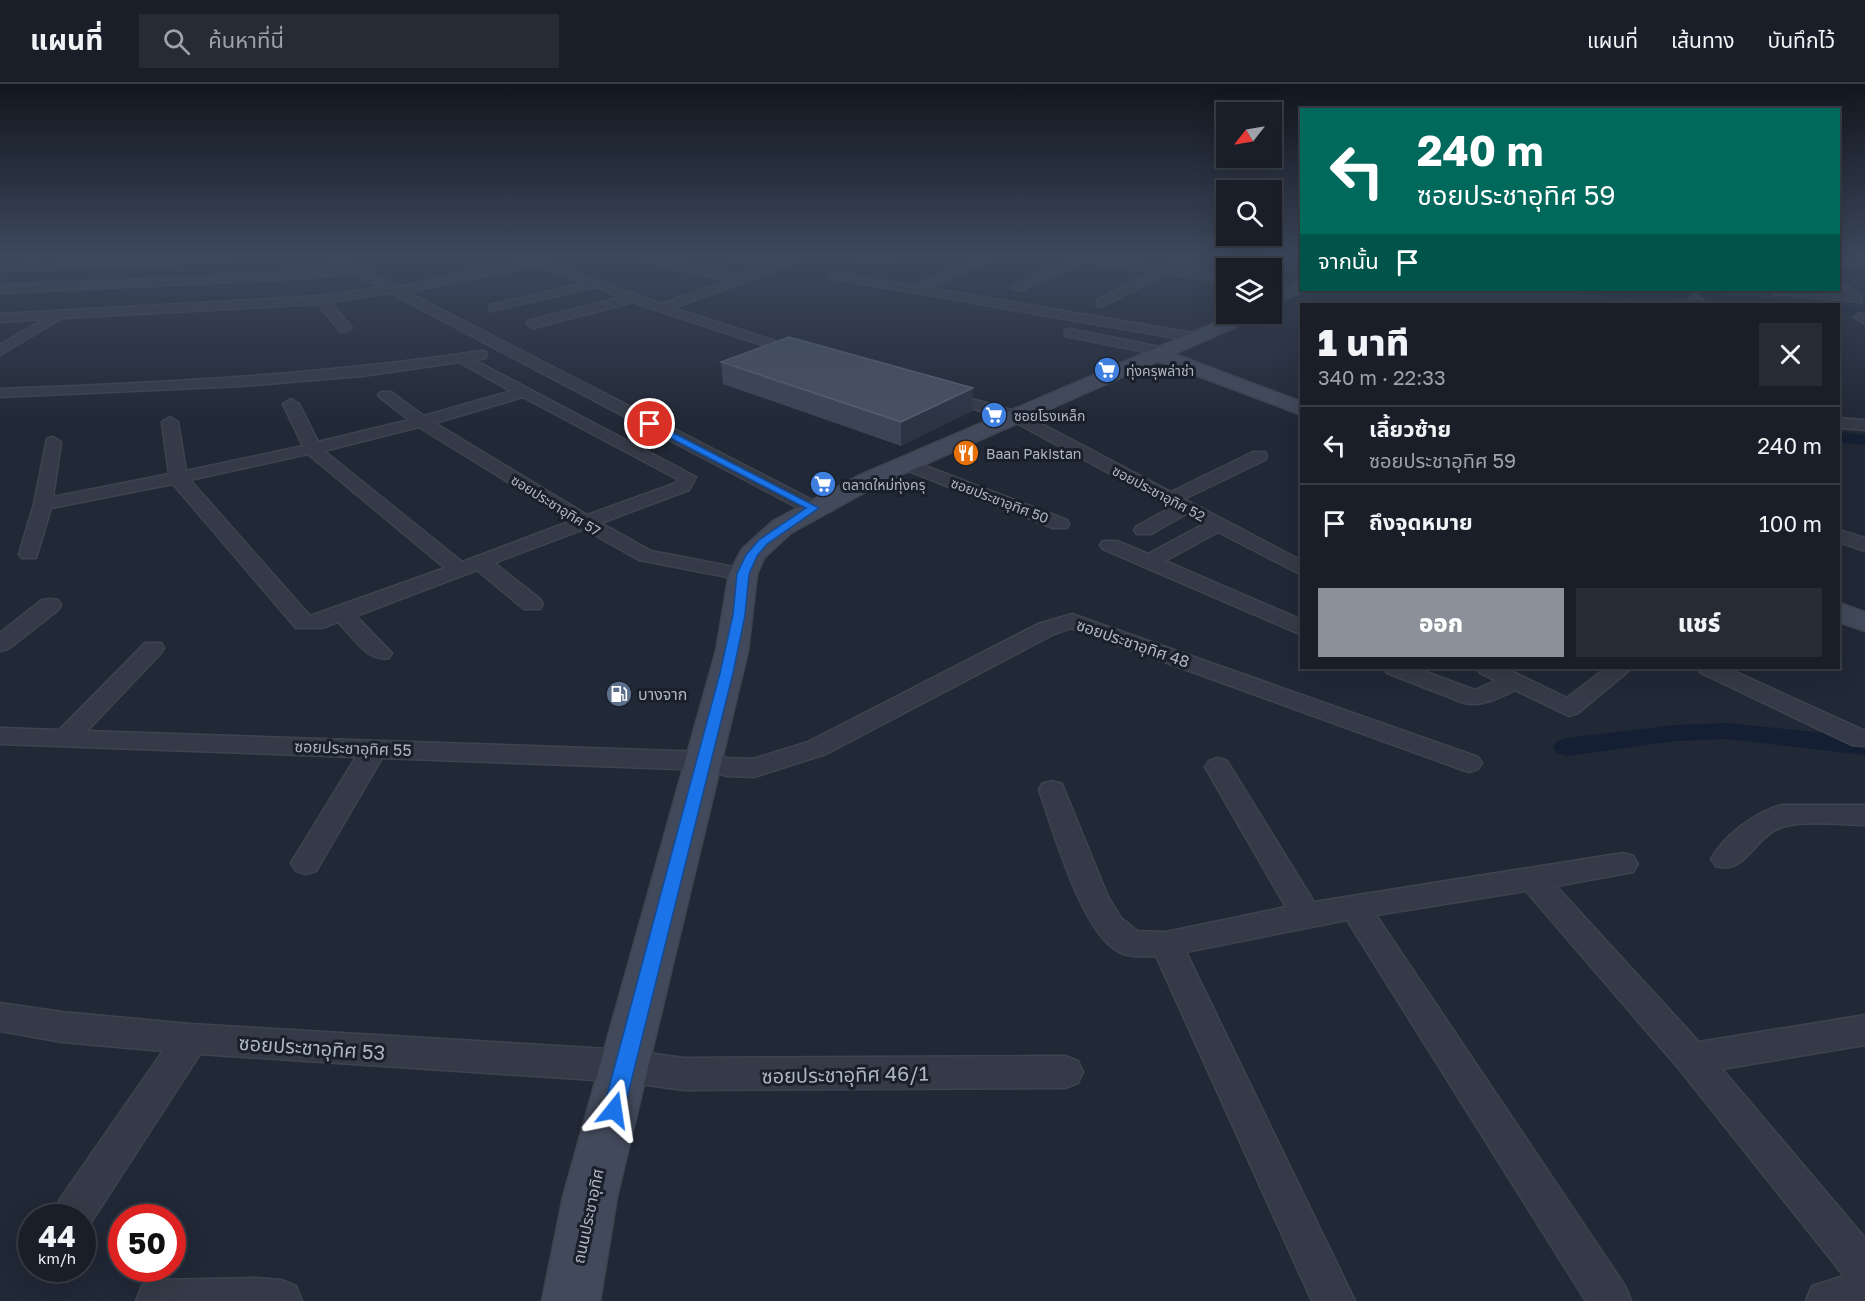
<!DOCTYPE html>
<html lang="th">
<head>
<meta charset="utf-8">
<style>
  body { margin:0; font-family:"Golos Text","Noto Sans Thai",sans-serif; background:#262b34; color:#f1f3f6; height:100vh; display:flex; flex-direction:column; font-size:22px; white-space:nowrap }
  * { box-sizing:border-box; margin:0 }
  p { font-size:20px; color:#9fa2a8 }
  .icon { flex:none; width:33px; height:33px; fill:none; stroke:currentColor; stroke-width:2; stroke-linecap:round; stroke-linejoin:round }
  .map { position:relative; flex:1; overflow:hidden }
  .panel { position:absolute; left:1300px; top:219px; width:540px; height:366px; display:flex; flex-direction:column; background:#191e28; border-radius:0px; box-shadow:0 6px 24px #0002,0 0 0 2px #373c45 }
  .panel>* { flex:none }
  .banner { position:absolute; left:1300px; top:24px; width:540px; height:183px; border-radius:0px; box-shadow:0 6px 24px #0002,0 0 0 2px #373c45; background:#00695c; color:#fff; overflow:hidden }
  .needle { width:39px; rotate:239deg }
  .controls { position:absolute; left:1216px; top:18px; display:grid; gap:12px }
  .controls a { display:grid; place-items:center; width:66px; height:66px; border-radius:0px; background:#191e28; box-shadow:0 6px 24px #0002,0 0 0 2px #373c45; font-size:30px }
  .speed { position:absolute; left:18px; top:1120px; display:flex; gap:12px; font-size:30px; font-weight:700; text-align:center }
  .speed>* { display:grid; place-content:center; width:78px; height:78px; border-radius:50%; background:#191e28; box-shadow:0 6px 24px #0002,0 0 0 2px #373c45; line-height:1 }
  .speed small { font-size:15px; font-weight:400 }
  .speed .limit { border:9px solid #d22; background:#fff; color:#111 }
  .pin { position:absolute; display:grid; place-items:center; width:51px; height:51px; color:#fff; margin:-26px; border:3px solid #fff; border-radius:50%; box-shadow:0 2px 6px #0007 }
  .me { position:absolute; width:66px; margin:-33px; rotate:15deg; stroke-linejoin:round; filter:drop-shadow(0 0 4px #0008) }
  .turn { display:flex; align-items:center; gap:21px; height:126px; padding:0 18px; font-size:27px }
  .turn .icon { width:78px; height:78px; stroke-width:2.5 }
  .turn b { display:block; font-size:42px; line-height:51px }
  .then { display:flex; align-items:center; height:57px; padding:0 18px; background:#0003; gap:12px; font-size:22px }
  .round { display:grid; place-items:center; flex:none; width:63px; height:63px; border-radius:0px; background:#262b34 }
  .summary { display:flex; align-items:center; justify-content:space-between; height:102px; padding:0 18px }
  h1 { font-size:36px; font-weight:800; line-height:45px }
  .cta { display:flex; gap:12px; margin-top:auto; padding:12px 18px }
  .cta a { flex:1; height:69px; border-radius:0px; background:#8c9099; color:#fff; font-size:24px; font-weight:800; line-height:69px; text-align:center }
  .cta a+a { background:#262b34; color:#f1f3f6 }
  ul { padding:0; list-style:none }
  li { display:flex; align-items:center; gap:18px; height:78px; padding:0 18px; border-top:2px solid #373c45 }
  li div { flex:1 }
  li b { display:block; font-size:22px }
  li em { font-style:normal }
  header { display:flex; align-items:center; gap:36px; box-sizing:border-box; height:84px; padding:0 30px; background:#191e28; border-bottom:2px solid #373c45 }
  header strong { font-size:28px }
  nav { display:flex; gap:33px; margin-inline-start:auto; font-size:21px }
  .search { width:420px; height:54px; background:#262b34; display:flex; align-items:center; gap:15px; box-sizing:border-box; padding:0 21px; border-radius:0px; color:#9fa2a8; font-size:22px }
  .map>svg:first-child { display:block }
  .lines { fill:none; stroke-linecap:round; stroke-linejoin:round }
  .canal { fill:#151f33; fill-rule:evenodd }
  .street-casing { stroke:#3d4450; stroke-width:3 }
  .secondary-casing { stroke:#3d4450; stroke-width:3 }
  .street { fill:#343a47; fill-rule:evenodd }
  .secondary { fill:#42495a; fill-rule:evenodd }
  .wall { fill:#3c4455 }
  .shaded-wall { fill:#2c3444 }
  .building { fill:#485161; stroke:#586071; stroke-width:1.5 }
  .route { fill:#1a73e8; stroke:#114b97; stroke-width:1.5 }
  .labels { text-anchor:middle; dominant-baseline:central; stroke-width:6; stroke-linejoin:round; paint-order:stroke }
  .far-poi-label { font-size:14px; fill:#aeb5c4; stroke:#1a202b; text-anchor:start }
  .far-street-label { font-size:14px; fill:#aeb5c4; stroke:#1a202b }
  .street-label { font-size:16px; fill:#aeb5c4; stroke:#1a202b }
  .poi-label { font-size:16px; fill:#aeb5c4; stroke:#1a202b; text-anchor:start }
  .near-street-label { font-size:20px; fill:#aeb5c4; stroke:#1a202b }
</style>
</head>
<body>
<header>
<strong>แผนที่</strong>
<div class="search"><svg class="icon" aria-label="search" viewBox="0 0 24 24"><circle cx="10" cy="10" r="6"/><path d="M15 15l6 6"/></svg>ค้นหาที่นี่</div>
<nav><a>แผนที่</a><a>เส้นทาง</a><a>บันทึกไว้</a></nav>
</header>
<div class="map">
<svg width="1865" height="1217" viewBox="0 0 1865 1217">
  <rect width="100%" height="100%" fill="#212836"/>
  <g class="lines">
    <g class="canal">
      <polygon points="1568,206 1684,206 1787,216 1794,220 1752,220 1684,214 1641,215 1574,210"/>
      <polygon points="1839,222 1865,224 1865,232 1839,230"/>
      <polygon points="1839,348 1865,351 1865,361 1839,358"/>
      <polygon points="1727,639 1865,653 1865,671 1727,655 1675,657 1567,672 1557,669 1553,663 1557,657 1567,654 1675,641"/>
    </g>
    <g class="street-casing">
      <g id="street">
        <polygon points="227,172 231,173 231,177 0,187 0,181"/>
        <path d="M 326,172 L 338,172 L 398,203 L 526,177 L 518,172 L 547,175 L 548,178 L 661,220 L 728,197 L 631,174 L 630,172 L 648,172 L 740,192 L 765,183 L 725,174 L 724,172 C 737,172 769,179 777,178 C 787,176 794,172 805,172 L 759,193 L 673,224 L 806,267 L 808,270 L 801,274 L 633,218 L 533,244 L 527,240 L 528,237 L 621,213 L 595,203 L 490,227 L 490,221 L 584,199 L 538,181 L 407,208 L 820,420 L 822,424 L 813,430 L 806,428 L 390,209 L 330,218 L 352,244 L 345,248 L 340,247 L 318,220 L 62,234 L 0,271 L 0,261 L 44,235 L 0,238 L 0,230 L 321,212 L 380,203 L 355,190 L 272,196 L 0,209 L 0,201 L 272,190 L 344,184 Z"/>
        <path d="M 849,172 L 903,172 C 892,181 859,182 849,172 Z"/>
        <polygon points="984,172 997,172 929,204 1198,250 1205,254 1198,258 836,195 830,192 836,189 914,202"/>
        <polygon points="1079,172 1163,182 1183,172 1196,172 1176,184 1227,192 1227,198 1166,190 1101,223 1097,222 1097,216 1153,188 1084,177 1021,207 1011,204"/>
        <polygon points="1839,175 1865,177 1865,183 1839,181"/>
        <polygon points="1839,196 1861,212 1861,218 1774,210 1768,206 1803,206 1844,210 1838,206"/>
        <polygon points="1272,198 1294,201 1300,205 1294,209 1272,206"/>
        <polygon points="1695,210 1708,220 1695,220 1689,214"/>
        <polygon points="1860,229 1865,231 1865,240 1854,233"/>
        <polygon points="1070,245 1165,264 1172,268 1165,272 1065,252 1065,246"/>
        <path d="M 481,267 L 486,268 L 486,274 L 474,276 L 696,393 L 689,406 L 601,439 L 651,467 L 750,486 L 753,490 L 750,494 L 743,496 L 639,476 L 584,445 L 494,479 L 540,515 L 543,520 L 540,525 L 524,525 L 477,486 L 356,532 L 392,569 L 389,574 C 368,579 352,552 338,538 L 322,544 L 296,544 L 173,400 L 51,424 L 36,474 L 22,474 L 19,470 L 34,420 L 47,355 L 53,353 L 61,358 L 53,413 L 169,390 L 162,338 L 170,333 L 178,338 L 186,387 L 303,362 L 283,320 L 291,315 L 299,320 L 318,358 L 409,336 L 381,314 L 378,311 L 381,308 L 391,308 L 424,332 L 511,307 L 459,278 L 362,292 L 242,302 L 0,313 L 0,305 C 161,299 321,291 481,267 ZM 523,313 L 677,395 L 676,399 L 587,431 L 435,339 ZM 419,343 L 571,437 L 462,478 L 324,367 ZM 308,370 L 445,484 L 310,532 L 190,396 Z"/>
        <polygon points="941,306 1021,329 1171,408 1253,368 1265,368 1267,372 1265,376 1184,415 1302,477 1302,491 1218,448 1165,477 1302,536 1302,551 1103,465 1100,461 1103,457 1117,457 1148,470 1204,440 1186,430 1151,450 1137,450 1134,446 1137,442 1172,423 1009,335 936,314 933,311"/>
        <polygon points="1839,334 1865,336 1865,346 1839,344"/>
        <polygon points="907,375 1067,436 1069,440 1067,444 1053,444 901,384 898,380"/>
        <polygon points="1839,446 1865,454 1865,467 1839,458"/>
        <polygon points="50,515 58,516 61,521 58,526 8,565 0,567 0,549 42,516"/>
        <polygon points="1072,530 1478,673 1482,679 1478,685 1469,688 1460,685 1071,544 1054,550 826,670 754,693 727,692 705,686 382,674 316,787 306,790 296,787 291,779 356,673 0,660 0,644 59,646 145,559 161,559 164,564 161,569 87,647 705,668 727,674 753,675 808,658 1038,540"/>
        <path d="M 1383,584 L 1415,584 L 1475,606 L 1496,597 L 1480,589 L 1477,584 L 1505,584 L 1567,614 L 1606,584 L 1632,584 L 1578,629 L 1569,632 L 1515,606 C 1500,614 1481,623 1464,619 L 1387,589 Z"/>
        <polygon points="1697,584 1727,584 1865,647 1865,662 1852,661 1701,589"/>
        <path d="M 1218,674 L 1227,677 L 1314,818 L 1623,769 L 1633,772 L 1638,780 L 1633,788 L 1556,802 L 1699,958 L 1865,931 L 1865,961 L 1722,985 L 1865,1154 L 1865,1217 L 1806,1217 L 1812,1202 L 1844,1192 L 1680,986 L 1526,807 L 1376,831 L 1625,1202 L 1631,1217 L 1586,1217 L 1347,836 L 1186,868 L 1355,1217 L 1312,1217 L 1156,872 C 1144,872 1130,874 1119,868 C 1081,848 1054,747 1039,706 L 1042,700 L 1052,697 L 1062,700 L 1108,813 L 1121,834 L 1137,847 L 1166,848 L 1286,823 L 1205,683 L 1209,677 Z"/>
        <path d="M 1781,721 L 1865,721 L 1865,741 C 1840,741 1791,734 1772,748 C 1752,761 1742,790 1716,782 L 1711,775 C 1725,751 1754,729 1781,721 Z"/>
        <polygon points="0,919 62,928 191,940 625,966 684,974 1065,972 1078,977 1083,988 1078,999 1065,1004 684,1006 625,998 200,970 88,1143 82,1145 82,1134 56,1134 54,1129 60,1115 163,967 62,958 0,947"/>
        <polygon points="257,1194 281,1196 296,1202 302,1217 136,1217 142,1202 157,1196"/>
      </g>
    </g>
    <g class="secondary-casing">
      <g id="secondary">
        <polygon points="1302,195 1302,206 1304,206 1272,224 1272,212"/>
        <polygon points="1236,230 1259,230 1256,234 1174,270 1302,318 1302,331 1158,277 876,402 791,449 764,474 757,490 748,567 617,1113 600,1217 542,1217 563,1113 716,567 729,490 742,465 773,437 858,392"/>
        <polygon points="1839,519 1865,528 1865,547 1839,538"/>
      </g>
    </g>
    <use href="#street" class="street"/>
    <use href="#secondary" class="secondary"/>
  </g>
  <polygon class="wall" points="721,278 972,327 901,362 723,300"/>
  <polygon class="shaded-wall" points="973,304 972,327 901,362 901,338"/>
  <polygon class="building" points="789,253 973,304 901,338 721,278"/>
  <linearGradient id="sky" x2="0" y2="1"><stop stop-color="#12161e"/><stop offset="0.5" stop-color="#3d485d"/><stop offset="1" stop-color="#3d485d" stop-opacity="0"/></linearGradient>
  <rect width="1865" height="342" fill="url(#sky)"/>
  <polygon class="route" points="650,337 819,424 767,460 757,472 749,490 745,531 733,589 624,1026 621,1032 614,1035 606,1032 603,1026 720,589 733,531 737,490 746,471 759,456 806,424 647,342 647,338"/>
  <defs>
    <g id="supermarket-disc" transform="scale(1.35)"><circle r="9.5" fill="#3f7fe0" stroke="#1a202b"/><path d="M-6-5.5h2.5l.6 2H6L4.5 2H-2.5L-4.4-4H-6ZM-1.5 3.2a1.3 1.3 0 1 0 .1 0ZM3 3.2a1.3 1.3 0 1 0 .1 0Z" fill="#fff"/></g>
    <g id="restaurant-disc" transform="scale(1.35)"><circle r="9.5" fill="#e8710a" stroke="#1a202b"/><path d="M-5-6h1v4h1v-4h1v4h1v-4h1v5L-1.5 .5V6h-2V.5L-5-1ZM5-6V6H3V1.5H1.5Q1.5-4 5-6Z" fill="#fff"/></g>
    <g id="fuel-disc" transform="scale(1.35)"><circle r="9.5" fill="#5c6f8a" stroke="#1a202b"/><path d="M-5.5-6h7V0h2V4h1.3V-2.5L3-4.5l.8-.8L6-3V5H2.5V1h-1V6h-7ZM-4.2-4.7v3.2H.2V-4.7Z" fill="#fff"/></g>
  </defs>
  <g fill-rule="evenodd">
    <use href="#supermarket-disc" x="1107" y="286"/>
    <use href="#supermarket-disc" x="994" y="331"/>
    <use href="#restaurant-disc" x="966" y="369"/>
    <use href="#supermarket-disc" x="823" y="400"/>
    <use href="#fuel-disc" x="619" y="610"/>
  </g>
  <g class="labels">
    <g class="far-poi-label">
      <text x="1126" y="286">ทุ่งครุพล่าช่า</text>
      <text x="1014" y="331">ซอยโรงเหล็ก</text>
      <text x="986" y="369">Baan Pakistan</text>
      <text x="842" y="400">ตลาดใหม่ทุ่งครุ</text>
    </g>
    <g class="far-street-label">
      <text transform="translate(1159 409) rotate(28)">ซอยประชาอุทิศ 52</text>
      <text transform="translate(1000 416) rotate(21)">ซอยประชาอุทิศ 50</text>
      <text transform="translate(556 421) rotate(32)">ซอยประชาอุทิศ 57</text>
    </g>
    <g class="street-label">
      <text transform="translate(1133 559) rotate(19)">ซอยประชาอุทิศ 48</text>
      <text transform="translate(353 664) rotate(2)">ซอยประชาอุทิศ 55</text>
      <text transform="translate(588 1132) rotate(-78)">ถนนประชาอุทิศ</text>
    </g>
    <g class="poi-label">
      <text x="638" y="610">บางจาก</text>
    </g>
    <g class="near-street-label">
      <text transform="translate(312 963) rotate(4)">ซอยประชาอุทิศ 53</text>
      <text transform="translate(845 990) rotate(-1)">ซอยประชาอุทิศ 46/1</text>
    </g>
  </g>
</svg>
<div class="controls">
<a><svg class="needle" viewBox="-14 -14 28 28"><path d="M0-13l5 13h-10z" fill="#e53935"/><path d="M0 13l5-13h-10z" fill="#9fa2a8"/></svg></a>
<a><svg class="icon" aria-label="search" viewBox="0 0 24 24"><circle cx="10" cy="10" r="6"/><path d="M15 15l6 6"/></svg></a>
<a><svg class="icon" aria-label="layers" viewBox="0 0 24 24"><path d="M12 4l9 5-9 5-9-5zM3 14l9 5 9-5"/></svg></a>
</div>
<div class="speed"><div>44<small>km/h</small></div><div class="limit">50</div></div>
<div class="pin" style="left:650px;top:340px;background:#d93025"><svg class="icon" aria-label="arrive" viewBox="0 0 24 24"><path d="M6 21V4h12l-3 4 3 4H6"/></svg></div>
<svg class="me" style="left:614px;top:1026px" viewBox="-20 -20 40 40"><path d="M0-17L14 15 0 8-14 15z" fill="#1a73e8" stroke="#fff" stroke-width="4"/></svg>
<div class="banner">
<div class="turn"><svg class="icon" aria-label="left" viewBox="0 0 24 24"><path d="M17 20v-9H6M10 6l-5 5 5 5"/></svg><div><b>240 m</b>ซอยประชาอุทิศ 59</div></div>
<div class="then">จากนั้น<svg class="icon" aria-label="arrive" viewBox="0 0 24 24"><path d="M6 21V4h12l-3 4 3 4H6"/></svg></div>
</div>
<section class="panel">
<div class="summary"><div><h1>1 นาที</h1><p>340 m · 22:33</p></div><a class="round"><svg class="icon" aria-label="close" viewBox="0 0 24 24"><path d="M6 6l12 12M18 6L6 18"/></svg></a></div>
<ul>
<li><svg class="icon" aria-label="left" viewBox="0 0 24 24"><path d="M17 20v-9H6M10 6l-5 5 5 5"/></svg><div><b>เลี้ยวซ้าย</b><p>ซอยประชาอุทิศ 59</p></div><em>240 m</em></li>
<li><svg class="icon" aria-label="arrive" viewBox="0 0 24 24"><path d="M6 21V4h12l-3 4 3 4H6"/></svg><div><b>ถึงจุดหมาย</b></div><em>100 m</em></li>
</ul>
<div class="cta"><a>ออก</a><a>แชร์</a></div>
</section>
</div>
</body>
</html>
